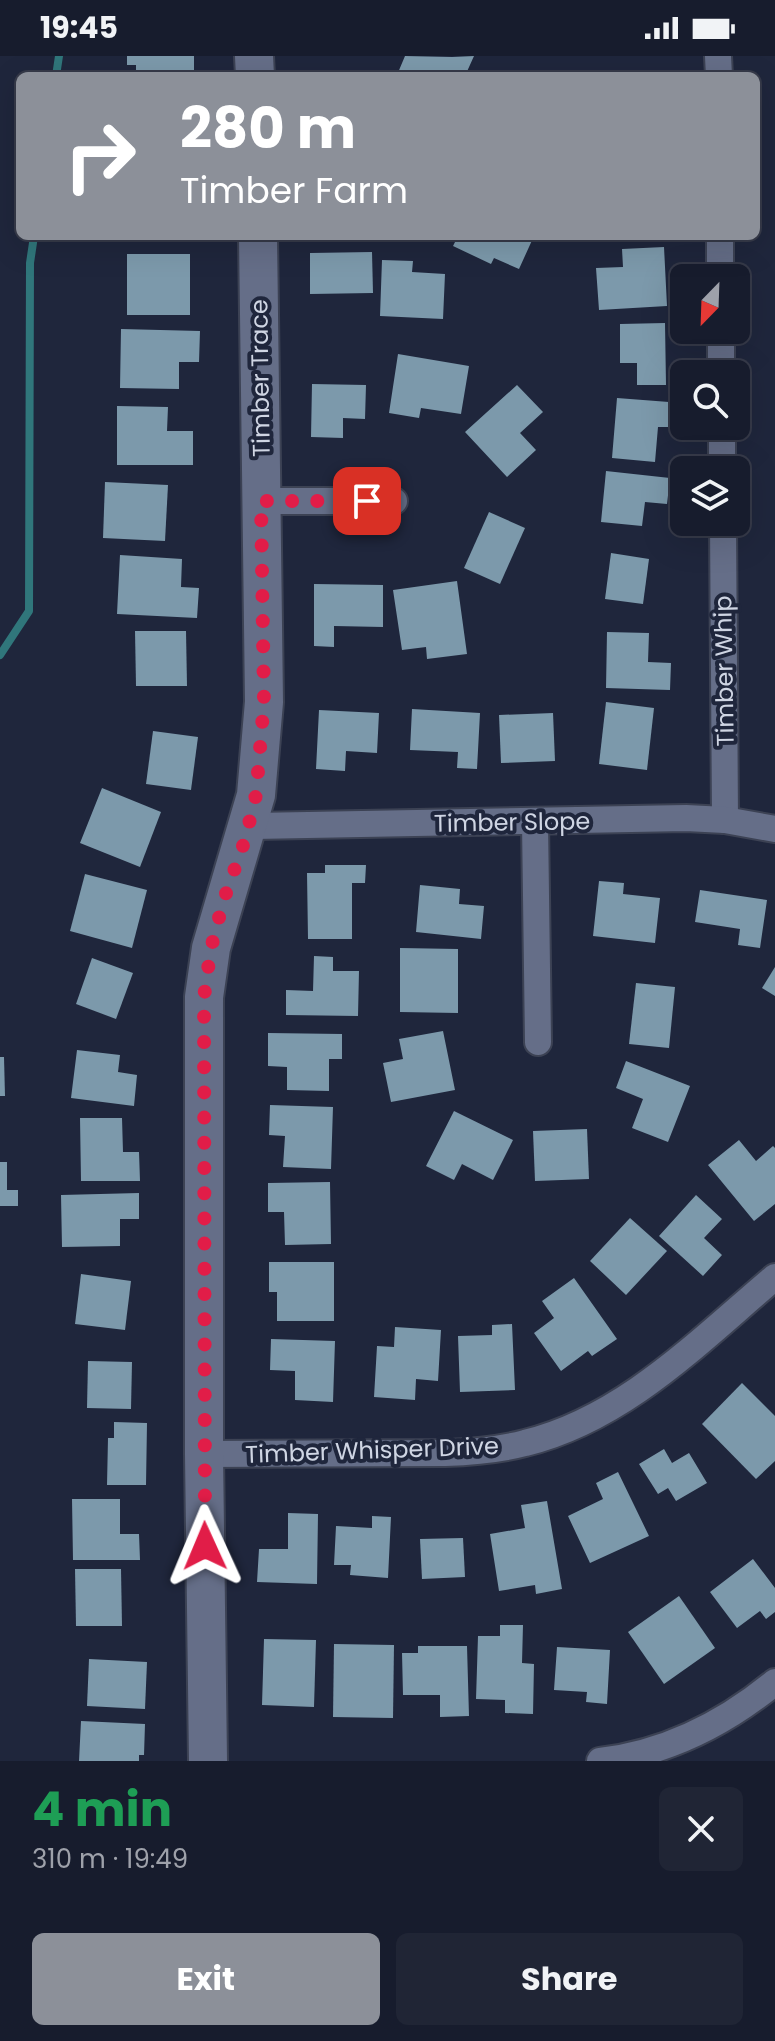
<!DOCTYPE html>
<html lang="en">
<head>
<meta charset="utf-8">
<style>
  body { margin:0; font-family:Poppins,sans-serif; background:#202535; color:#f1f3f6; height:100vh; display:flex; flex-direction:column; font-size:30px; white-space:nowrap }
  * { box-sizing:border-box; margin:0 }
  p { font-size:26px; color:#9ea1aa }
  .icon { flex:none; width:44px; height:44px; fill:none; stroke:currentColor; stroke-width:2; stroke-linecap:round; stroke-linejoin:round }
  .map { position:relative; height:1705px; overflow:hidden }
  .sheet { display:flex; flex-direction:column; background:#171c2d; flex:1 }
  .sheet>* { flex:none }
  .guide { position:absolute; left:16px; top:16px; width:744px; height:168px; border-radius:12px; box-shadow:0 8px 32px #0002,0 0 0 2px #363a49; background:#8c9099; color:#fff; overflow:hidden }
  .needle { width:52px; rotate:203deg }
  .controls { position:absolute; left:670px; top:208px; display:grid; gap:16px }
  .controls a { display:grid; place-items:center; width:80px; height:80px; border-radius:12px; background:#171c2d; box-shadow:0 8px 32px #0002,0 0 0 2px #363a49; font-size:40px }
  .pin { position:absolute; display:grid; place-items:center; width:68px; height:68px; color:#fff; margin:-34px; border-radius:16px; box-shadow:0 4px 12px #0006 }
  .me { position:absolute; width:88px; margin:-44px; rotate:359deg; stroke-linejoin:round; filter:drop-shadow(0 0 6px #0008) }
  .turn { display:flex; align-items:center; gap:28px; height:168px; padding:0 32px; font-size:36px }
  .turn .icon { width:104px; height:104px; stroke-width:2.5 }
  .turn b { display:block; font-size:56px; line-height:68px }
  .round { display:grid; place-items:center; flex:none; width:84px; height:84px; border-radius:12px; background:#202535 }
  .summary { display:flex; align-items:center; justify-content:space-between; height:136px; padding:0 32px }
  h1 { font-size:48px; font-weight:700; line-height:60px; color:#1e9e55 }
  .cta { display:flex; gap:16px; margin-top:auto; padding:16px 32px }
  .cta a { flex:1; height:92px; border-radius:12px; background:#8c9099; color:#fff; font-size:32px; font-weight:700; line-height:92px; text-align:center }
  .cta a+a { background:#202535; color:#f1f3f6 }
  .status { display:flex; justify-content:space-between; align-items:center; height:56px; padding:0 40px; background:#171c2d; direction:ltr }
  .status svg { height:22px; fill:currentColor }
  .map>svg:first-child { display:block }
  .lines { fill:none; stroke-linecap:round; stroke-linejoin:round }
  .stream { stroke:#30767b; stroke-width:8 }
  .building { fill:#7c99ab }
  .street-casing { stroke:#3c4254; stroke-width:30 }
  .secondary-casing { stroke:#3c4254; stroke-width:42 }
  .street { stroke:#656e88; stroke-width:26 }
  .secondary { stroke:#656e88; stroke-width:38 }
  .route { stroke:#e11d48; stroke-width:14; stroke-dasharray:0 25.2 }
  .labels { text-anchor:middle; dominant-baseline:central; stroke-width:8; stroke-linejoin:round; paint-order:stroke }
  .street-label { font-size:24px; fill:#cfd5e3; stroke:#1f263c }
</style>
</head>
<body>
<div class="status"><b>19:45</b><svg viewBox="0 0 49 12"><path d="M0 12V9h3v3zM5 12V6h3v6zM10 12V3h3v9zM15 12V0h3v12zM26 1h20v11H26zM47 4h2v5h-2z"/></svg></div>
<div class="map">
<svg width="775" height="1705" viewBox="0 0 775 1705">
  <rect width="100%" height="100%" fill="#1f263c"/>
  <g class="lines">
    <g class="stream">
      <polyline points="56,20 59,0"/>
      <polyline points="0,599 29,555 30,207 34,180"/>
    </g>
  </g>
  <g class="building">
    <polygon points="127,0 194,0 194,20 136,20 136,9 127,9"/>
    <polygon points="405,0 452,1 474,0 465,20 399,20 397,19"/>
    <polygon points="458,180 534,180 519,213 494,202 491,208 453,190"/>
    <polygon points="664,191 667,250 599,254 596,212 623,211 622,193"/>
    <polygon points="372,196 373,237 310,238 310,197"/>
    <rect x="127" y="198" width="63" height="61"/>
    <polygon points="382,204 413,205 412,216 445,218 443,263 380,260"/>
    <polygon points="665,267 666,329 637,329 637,307 620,307 620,268"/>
    <polygon points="121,273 200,275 199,306 179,306 179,333 120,332"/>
    <polygon points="398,298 469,310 461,358 421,352 419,362 389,357"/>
    <polygon points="312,328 366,329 365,363 343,362 343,382 311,381"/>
    <polygon points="517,329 543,356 520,377 536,394 507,421 465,376"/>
    <polygon points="617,342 669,346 668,371 658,371 655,406 612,402"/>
    <polygon points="117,350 168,351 167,375 193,375 193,409 117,409"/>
    <polygon points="606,415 670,422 667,448 645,446 642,470 601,466"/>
    <polygon points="105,426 168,429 165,485 103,482"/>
    <polygon points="489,456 525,472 500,528 464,512"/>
    <polygon points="611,497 649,503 643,548 605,543"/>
    <polygon points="120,499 182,503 181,531 199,532 197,562 117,558"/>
    <polygon points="457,525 467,598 427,603 426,591 402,594 393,534"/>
    <polygon points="314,528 383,529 383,571 334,570 334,591 314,590"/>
    <polygon points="135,575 186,575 187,630 136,630"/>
    <polygon points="607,576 649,577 648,606 671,607 670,634 606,632"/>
    <polygon points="606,646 654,652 647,714 599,708"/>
    <polygon points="412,653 480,657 477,713 457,712 458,696 410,694"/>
    <polygon points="319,654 379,657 377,697 346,695 345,715 316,713"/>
    <polygon points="553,657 555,705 501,707 499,659"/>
    <polygon points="153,675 198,681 191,734 146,728"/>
    <polygon points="102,732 161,756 140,811 80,787"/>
    <polygon points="325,809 366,809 365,827 352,827 352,883 308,883 307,817 325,817"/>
    <polygon points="85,818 147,834 132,892 70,875"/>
    <polygon points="599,825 624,827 623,838 660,842 655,887 593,880"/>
    <polygon points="420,829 460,833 459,848 484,850 481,883 416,876"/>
    <polygon points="700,834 767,844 760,892 738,889 740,873 695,866"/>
    <polygon points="400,892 458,893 458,957 400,956"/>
    <polygon points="314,900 333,901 333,915 359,915 358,960 286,959 286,934 313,935"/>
    <polygon points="92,902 133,917 116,963 76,948"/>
    <polygon points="775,911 775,940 762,932"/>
    <polygon points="636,927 675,931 669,992 629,988"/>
    <polygon points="443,975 455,1034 391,1046 383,1007 403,1003 399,983"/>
    <polygon points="268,977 342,978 342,1003 329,1003 329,1035 287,1034 287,1011 268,1010"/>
    <polygon points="77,994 120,999 118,1016 137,1019 134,1050 71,1042"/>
    <polygon points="0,1001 4,1001 5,1040 0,1040"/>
    <polygon points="626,1005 690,1030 668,1086 632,1072 643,1043 616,1032"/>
    <polygon points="270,1049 333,1051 331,1113 283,1111 285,1080 269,1079"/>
    <polygon points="454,1055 513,1084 493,1124 462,1108 454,1124 426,1110"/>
    <polygon points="80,1062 122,1062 123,1096 139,1096 140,1125 81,1125"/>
    <polygon points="587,1073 589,1123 535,1125 533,1075"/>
    <polygon points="739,1084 756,1105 773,1090 775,1092 775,1148 754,1165 708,1109"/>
    <polygon points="0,1106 7,1106 7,1134 18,1134 18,1150 0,1150"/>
    <polygon points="330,1126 331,1188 285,1189 284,1156 268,1156 268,1127"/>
    <polygon points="139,1137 139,1163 120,1163 120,1190 62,1191 61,1139"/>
    <polygon points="696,1139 722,1163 704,1182 722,1199 703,1220 659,1180"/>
    <polygon points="630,1162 667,1195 626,1239 590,1205"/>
    <polygon points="269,1206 334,1206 334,1265 277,1265 277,1236 269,1236"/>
    <polygon points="81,1218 131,1225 125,1274 75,1268"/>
    <polygon points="574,1222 617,1283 592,1300 588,1295 561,1315 534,1277 554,1262 542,1245"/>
    <polygon points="512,1268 515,1334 460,1336 458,1280 492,1279 492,1269"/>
    <polygon points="395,1271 441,1274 438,1325 416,1323 415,1344 374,1341 377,1290 394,1291"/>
    <polygon points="271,1283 335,1285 333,1346 295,1344 295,1315 270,1314"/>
    <polygon points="88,1305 132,1306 131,1353 87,1352"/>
    <polygon points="742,1327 775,1360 775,1405 756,1423 702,1368"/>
    <polygon points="114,1366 147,1367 146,1429 107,1429 108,1382 114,1382"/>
    <polygon points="664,1393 672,1407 689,1397 707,1427 676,1445 668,1432 658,1438 639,1408"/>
    <polygon points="618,1416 649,1480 590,1507 568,1460 603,1443 596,1427"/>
    <polygon points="72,1443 120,1443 120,1478 139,1478 140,1504 73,1504"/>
    <polygon points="547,1445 562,1533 536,1538 535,1529 499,1535 490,1478 525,1472 521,1449"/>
    <polygon points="288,1457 318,1458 317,1528 257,1526 259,1493 288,1493"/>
    <polygon points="372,1460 391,1461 388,1522 350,1519 351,1509 334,1509 336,1470 372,1472"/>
    <polygon points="463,1482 465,1521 422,1523 420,1483"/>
    <polygon points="753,1503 775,1532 775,1556 766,1563 760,1555 737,1572 710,1536"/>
    <polygon points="75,1513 121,1513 122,1570 76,1570"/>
    <polygon points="679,1540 715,1592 664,1628 628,1576"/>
    <polygon points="500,1569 523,1569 522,1607 534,1608 533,1658 505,1657 505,1644 476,1643 478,1580 500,1580"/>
    <polygon points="264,1583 316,1584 314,1651 262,1649"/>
    <polygon points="334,1588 394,1589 393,1662 333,1661"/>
    <polygon points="418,1590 467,1590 469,1660 440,1661 440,1639 403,1639 402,1597 418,1597"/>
    <polygon points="557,1591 610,1594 607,1648 586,1646 587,1636 554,1634"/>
    <polygon points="89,1603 147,1606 145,1653 87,1650"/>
    <polygon points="81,1665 145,1668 144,1699 139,1699 139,1705 79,1705"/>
  </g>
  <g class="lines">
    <g class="street-casing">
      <g id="street">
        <polyline points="718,0 719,20"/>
        <polyline points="720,180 720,222"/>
        <polyline points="721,274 721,318"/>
        <polyline points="722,370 722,414"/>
        <polyline points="261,445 394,445"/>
        <polyline points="723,466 725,764"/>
        <polyline points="535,766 538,986"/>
        <polyline points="248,770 686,762 725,764 775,773"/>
        <path d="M 204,1398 L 445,1397 C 472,1396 499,1394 525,1387 C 624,1363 699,1285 775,1221"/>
        <path d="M 600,1705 C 667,1697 724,1668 775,1626"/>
      </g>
    </g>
    <g class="secondary-casing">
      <g id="secondary">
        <polyline points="254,0 255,20"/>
        <polyline points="208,1705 204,1398 204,941 211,892 256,739 264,646 258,180"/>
      </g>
    </g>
    <use href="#street" class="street"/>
    <use href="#secondary" class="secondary"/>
  </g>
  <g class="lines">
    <polyline class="route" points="205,1490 204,941 211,892 224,843 245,784 256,739 264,646 261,445 367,445"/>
  </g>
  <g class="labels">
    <g class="street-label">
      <text transform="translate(260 322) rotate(-91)">Timber Trace</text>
      <text transform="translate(724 615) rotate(-91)">Timber Whip</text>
      <text transform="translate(512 766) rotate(-1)">Timber Slope</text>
      <text transform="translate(372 1394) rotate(-2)">Timber Whisper Drive</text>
    </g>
  </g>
</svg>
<div class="controls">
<a><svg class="needle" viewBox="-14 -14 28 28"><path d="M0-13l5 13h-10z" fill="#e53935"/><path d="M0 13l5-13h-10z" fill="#9ea1aa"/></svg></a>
<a><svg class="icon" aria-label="search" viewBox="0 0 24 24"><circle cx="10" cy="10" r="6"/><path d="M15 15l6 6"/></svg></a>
<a><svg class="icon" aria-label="layers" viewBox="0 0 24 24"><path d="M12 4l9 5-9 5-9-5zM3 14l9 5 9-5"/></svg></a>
</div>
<div class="pin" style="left:367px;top:445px;background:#d93025"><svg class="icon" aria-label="arrive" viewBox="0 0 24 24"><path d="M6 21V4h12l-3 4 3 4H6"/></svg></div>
<svg class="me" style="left:205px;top:1490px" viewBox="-20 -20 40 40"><path d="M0-17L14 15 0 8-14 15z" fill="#e11d48" stroke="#fff" stroke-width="4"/></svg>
<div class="guide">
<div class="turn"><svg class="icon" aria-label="right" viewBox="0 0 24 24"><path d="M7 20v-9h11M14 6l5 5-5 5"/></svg><div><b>280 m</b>Timber Farm</div></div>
</div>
</div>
<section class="sheet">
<div class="summary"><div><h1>4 min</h1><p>310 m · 19:49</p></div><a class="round"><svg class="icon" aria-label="close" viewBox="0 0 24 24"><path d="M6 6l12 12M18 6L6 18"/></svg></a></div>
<div class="cta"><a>Exit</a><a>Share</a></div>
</section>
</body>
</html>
